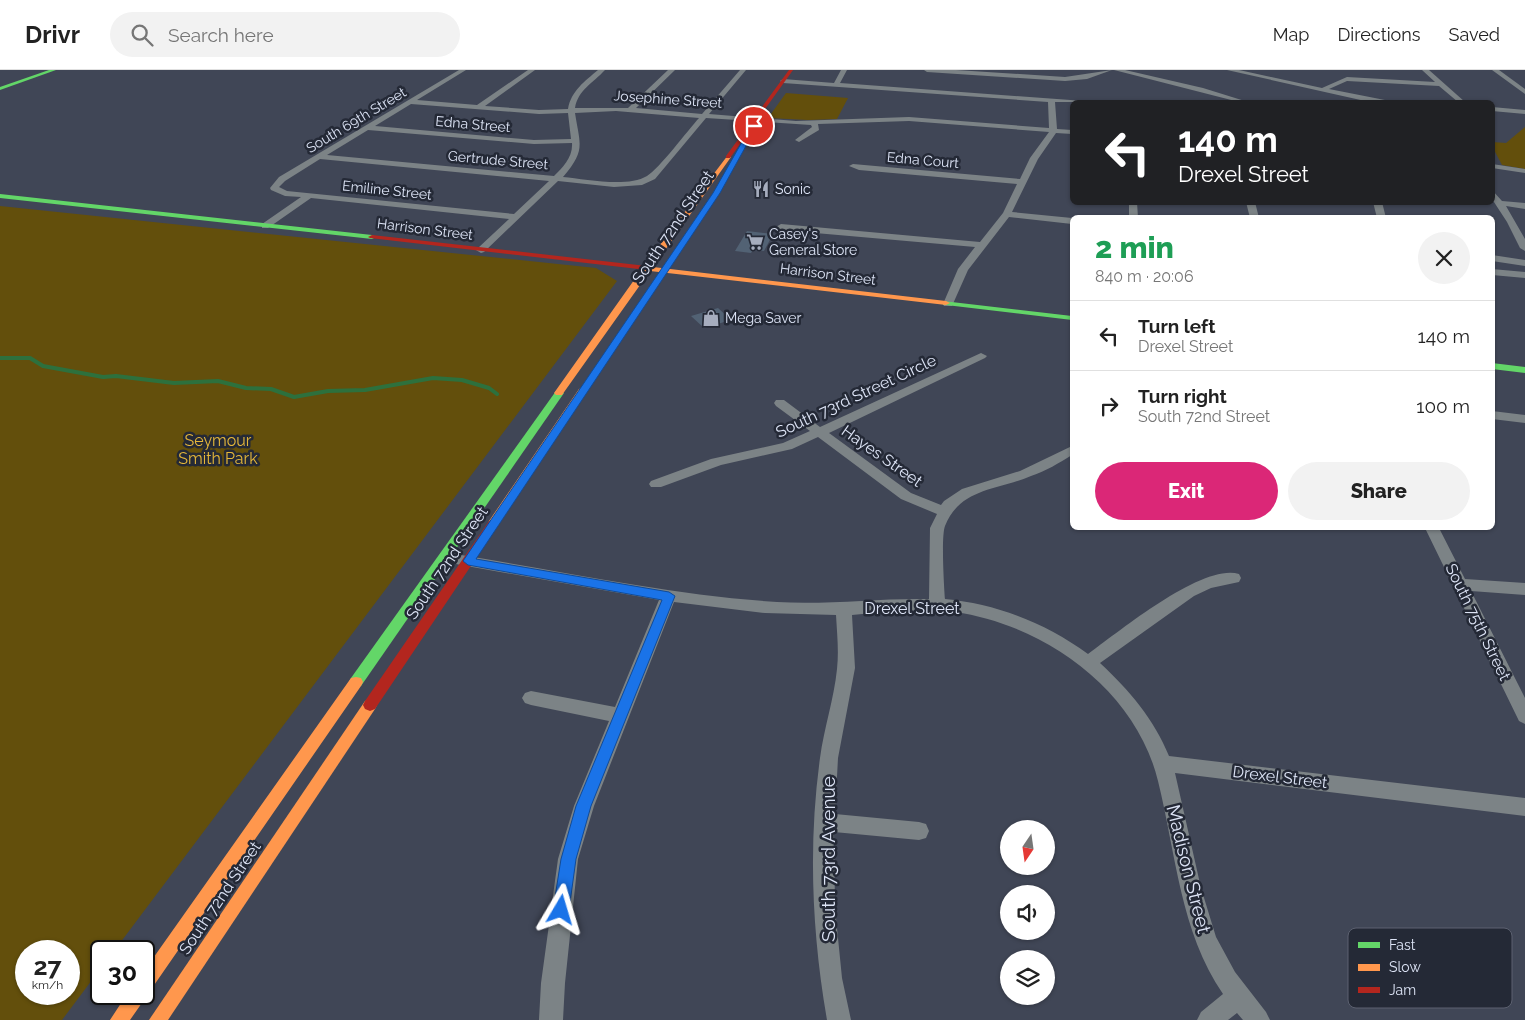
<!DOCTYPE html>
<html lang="en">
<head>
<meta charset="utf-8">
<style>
  body { margin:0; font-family:Raleway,sans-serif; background:#f2f2f2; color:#222; height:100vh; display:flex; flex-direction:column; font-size:19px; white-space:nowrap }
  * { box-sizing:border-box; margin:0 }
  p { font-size:16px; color:#767676 }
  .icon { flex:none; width:28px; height:28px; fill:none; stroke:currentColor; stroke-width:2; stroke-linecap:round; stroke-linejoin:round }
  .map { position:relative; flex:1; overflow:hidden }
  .panel { position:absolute; left:1070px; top:145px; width:425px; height:315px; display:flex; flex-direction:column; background:#fff; border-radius:8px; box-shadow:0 1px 4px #0004 }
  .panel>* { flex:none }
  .hud { position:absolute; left:1070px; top:30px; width:425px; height:105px; border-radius:8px; box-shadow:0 1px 4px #0004; background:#202124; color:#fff; overflow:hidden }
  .needle { width:32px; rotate:193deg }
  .controls { position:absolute; left:1000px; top:750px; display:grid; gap:10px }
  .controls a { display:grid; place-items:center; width:55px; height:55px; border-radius:50%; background:#fff; box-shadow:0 1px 4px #0004; font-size:25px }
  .speed { position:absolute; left:15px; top:870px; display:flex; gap:10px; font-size:25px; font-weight:700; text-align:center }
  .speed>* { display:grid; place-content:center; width:65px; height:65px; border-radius:50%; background:#fff; box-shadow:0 1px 4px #0004; line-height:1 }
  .speed small { font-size:12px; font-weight:400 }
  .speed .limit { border:2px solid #111; border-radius:8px; background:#fff; color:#111 }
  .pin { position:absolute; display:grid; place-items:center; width:42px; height:42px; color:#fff; margin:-21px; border:2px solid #fff; border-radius:50%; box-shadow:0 1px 5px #0007 }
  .me { position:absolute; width:55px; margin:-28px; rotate:7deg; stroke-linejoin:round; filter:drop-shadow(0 0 4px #0008) }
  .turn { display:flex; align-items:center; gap:18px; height:105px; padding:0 25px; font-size:22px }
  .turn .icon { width:65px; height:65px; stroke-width:2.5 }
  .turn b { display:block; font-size:35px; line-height:42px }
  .round { display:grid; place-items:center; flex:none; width:52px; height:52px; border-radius:26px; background:#f2f2f2 }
  .overview { display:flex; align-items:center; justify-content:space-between; height:85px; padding:0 25px }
  h1 { font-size:30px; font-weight:800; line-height:38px; color:#1e9e55 }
  .cta { display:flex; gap:10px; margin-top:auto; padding:10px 25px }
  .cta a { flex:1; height:58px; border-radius:30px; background:#db2777; color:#fff; font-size:20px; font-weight:800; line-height:58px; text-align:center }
  .cta a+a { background:#f2f2f2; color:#222 }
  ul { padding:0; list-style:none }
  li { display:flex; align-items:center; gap:15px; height:70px; padding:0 25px; border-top:1px solid #e0e0e0 }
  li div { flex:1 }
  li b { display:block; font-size:19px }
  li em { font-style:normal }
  header { display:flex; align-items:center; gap:30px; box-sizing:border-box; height:70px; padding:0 25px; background:#fff; border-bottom:1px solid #e0e0e0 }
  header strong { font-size:24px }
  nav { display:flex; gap:28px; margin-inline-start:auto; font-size:18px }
  .search { width:350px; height:45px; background:#f2f2f2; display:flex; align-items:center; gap:12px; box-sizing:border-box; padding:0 18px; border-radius:28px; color:#767676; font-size:19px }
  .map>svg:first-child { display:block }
  .green { fill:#634f0c; fill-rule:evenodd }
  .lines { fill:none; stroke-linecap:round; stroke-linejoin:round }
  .stream { stroke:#2d703d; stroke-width:4 }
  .building { fill:#526274 }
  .street { fill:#7c8386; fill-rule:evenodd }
  .fast { fill:#63d668; fill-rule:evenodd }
  .slow { fill:#ff974d; fill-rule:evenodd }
  .jam { fill:#b3261e; fill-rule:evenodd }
  .route { fill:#1a73e8; stroke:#114b97 }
  .labels { text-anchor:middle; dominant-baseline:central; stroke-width:5; stroke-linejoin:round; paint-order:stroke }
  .far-street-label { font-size:14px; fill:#dde4f6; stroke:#242936 }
  .far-poi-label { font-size:14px; fill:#dde4f6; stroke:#242936; text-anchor:start }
  .street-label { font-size:16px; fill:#dde4f6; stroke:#242936 }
  .park-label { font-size:16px; fill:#e5b73a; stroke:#242936 }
  .near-street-label { font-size:19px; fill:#dde4f6; stroke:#242936 }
  .key { fill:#242936; stroke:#5c6170; stroke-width:1 }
  .key-label { font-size:14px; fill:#dde4f6 }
</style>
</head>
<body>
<header>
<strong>Drivr</strong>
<div class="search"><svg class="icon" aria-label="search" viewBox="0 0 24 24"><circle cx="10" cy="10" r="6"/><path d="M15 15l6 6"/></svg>Search here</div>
<nav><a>Map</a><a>Directions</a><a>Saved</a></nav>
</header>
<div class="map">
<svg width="1525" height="950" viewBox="0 0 1525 950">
  <rect width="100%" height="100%" fill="#404656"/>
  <g class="green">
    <polygon points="786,23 848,28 837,49 808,50 768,48"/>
    <polygon points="1525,57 1525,99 1502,95 1493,78 1492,72 1506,73"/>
    <path d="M 0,136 L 596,198 L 617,211 L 114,881 L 101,881 L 101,898 L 62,950 L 0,950 ZM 69,881 L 69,924 L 26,924 L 26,881 Z"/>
  </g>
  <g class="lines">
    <polyline class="stream" points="0,288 30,288 43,296 103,307 116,306 174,313 218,311 246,318 271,319 294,327 328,321 365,320 433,308 462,310 489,318 497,324"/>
  </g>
  <g class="building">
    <polygon points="747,161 773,164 764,181 753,180 751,183 735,181"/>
    <polygon points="718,238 731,250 704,258 691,246"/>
  </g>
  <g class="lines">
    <g class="street">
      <path d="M 459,0 L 466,0 L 417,30 L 477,35 L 528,0 L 535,0 L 485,36 L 539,40 L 568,39 C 571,21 585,11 598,0 L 605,0 C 593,13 578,20 575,38 L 628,38 L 668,0 L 675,0 L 636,38 L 702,44 L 740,0 L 746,0 L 709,44 L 796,51 L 909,47 L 1049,58 L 1048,32 L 783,13 L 780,11 L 783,9 L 834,13 L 841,0 L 847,0 L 840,13 L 1084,31 L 1085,32 L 1055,32 L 1057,59 L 1072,60 L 1072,64 L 1056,63 L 1038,89 L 1012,142 L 1072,148 L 1072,154 L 1009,147 L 968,200 L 952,236 L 944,236 L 943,234 L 958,199 L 975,177 L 781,160 L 776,157 L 781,154 L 980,172 L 1003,143 L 1017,114 L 859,100 L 849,96 L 853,94 L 1020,109 L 1030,88 L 1049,62 L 909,51 L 818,54 L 819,60 L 799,72 L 795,70 L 812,57 L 811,55 L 706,48 L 655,109 L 642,115 L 614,117 L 558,111 L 484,182 L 481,183 L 476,180 L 478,178 L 509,149 L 311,128 L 268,158 L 262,158 L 262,154 L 301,127 L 285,126 L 271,120 L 270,118 L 279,107 ZM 411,34 L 539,44 L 568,43 L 571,69 L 534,70 L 375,56 ZM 616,41 L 699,48 C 688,60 659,99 647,106 C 627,118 585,109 563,107 C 586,80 580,75 575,43 ZM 368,60 L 534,74 L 572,73 C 573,87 563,97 554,106 L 327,85 ZM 320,89 L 549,111 L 514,144 L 287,121 L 279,117 L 285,111 Z"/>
      <polygon points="924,0 956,0 1065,7 1112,0 1087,9 1065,11 927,2"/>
      <polygon points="1114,0 1125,0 1203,18 1248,32 1239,32"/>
      <polygon points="1227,0 1239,0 1322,18 1347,7 1435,12 1422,0 1429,0 1465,32 1458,32 1439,16 1347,11 1329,19 1395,32 1365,31"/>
      <polygon points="1492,0 1499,0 1525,19 1525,24"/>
      <polygon points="1492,37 1525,40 1525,44 1492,41"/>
      <polygon points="1492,94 1525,99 1525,103 1492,98"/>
      <polygon points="1492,120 1502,131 1525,133 1525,139 1506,136 1525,169 1525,181 1520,178 1507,152 1492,129"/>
      <polygon points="1129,132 1137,132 1138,148 1129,148"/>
      <polygon points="1246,132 1255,132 1259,148 1250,148"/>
      <polygon points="1373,132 1382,132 1386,148 1377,148"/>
      <polygon points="1492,185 1525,190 1525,196 1492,191"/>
      <polygon points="1492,199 1525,202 1525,208 1492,205"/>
      <path d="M 981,283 L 987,286 L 985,288 L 829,363 L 911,423 L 941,435 L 944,431 L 962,419 L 1020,401 L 1072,376 L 1072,385 C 1059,393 1046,401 1031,406 C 998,420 960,418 945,456 C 941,466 944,516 945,529 C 997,534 1046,553 1088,584 C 1119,562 1202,493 1239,504 L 1241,508 L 1239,512 L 1211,518 L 1194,526 L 1100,593 C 1129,620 1154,649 1169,686 L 1525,728 L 1525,746 L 1175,703 L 1201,818 L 1216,867 L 1235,902 L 1266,942 L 1270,950 L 1243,950 L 1237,943 L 1228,950 L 1197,950 L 1201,942 L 1223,924 C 1180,861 1176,784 1158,711 C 1136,620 1045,555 955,542 C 921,538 886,542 852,545 L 855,598 L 838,688 L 835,744 L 919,752 L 926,754 L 929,761 L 926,768 L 919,770 L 834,762 L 835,838 L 842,908 L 851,950 L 827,950 C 812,864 808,775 820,688 C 824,658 834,629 837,599 C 839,581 837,563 836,545 L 765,543 L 674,532 L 594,736 L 578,789 L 565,913 L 563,950 L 539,950 L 541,913 L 558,789 L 574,736 L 609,651 L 531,635 L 525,633 L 522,628 L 525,623 L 531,621 L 615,637 L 659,530 L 461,495 L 456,494 L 453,490 L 456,486 L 461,485 C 566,502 671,525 777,532 C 828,535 878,528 929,529 L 930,458 L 937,444 L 901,429 L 818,367 L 792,379 L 721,395 L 661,417 L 651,417 L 649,414 L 651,411 L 711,389 L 783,373 L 810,361 L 776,336 L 774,333 L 776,330 L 784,330 L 820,357 Z"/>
      <polygon points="1492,341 1525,345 1525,353 1492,349"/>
      <polygon points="1425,458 1439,458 1465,509 1525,513 1525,525 1471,521 1525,628 1525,654 1519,651"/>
    </g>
    <g class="fast">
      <polygon points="49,0 56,0 0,20 0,17"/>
      <polygon points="0,124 372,165 376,167 372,169 0,128"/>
      <polygon points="943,231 1072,246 1072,250 946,235 943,235"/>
      <polygon points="1492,293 1525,297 1525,303 1492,299"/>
      <polygon points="559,320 564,323 361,616 356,617 351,616 349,612 351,608 556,321"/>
    </g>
    <g class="slow">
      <polygon points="728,85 731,87 653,197 946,231 950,233 946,235 650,201 562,325 556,325 554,323 644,196"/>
      <polygon points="582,318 587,321 497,457 489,457 488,454 489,451 579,319"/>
      <polygon points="356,607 361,608 363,612 361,616 150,921 146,923 144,930 130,950 110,950 127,924 144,924 144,901 351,608"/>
      <polygon points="370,629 375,631 377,635 375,639 168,950 149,950 365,631"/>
    </g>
    <g class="jam">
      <polygon points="789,0 793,0 730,88 726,88 726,86"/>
      <polygon points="372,165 647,196 651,198 647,200 370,168 368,167"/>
      <polygon points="493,450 498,454 497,457 375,639 370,641 365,639 363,635 365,631 489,451"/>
    </g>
  </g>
  <polygon class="route" points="754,55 757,56 720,123 476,489 669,522 675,526 591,736 576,789 569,840 567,846 561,848 555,846 553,840 561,789 576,736 662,530 468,495 463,491 713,123 751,56"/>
  <defs>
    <g id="restaurant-bare" transform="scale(1.35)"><path d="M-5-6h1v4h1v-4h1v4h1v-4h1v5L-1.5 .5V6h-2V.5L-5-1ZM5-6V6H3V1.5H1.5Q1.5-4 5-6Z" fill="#a6adbe" stroke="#242936" stroke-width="2.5" paint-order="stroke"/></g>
    <g id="supermarket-bare" transform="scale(1.35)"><path d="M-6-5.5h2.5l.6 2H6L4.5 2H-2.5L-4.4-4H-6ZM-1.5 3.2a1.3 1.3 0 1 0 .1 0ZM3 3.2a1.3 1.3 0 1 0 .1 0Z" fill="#a6adbe" stroke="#242936" stroke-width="2.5" paint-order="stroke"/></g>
    <g id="shop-bare" transform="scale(1.35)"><path d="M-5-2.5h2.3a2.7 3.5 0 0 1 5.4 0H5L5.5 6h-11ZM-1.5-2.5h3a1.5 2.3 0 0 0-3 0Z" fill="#a6adbe" stroke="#242936" stroke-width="2.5" paint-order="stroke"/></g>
  </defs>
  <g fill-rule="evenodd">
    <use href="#restaurant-bare" x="761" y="119"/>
    <use href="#supermarket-bare" x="755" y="172"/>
    <use href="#shop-bare" x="711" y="248"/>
  </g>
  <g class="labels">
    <g class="far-street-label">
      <text transform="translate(668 29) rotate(4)">Josephine Street</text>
      <text transform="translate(356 50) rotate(-31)">South 69th Street</text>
      <text transform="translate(473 54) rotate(5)">Edna Street</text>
      <text transform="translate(498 90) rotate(5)">Gertrude Street</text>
      <text transform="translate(923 90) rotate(5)">Edna Court</text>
      <text transform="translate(387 120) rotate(6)">Emiline Street</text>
      <text transform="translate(425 159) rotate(7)">Harrison Street</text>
      <text transform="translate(828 204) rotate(7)">Harrison Street</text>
    </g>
    <g class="far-poi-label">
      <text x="775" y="119">Sonic</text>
      <text x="769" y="164">Casey's<tspan x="769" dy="16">General Store</tspan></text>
      <text x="725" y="248">Mega Saver</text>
    </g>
    <g class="street-label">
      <text transform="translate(673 157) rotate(-56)">South 72nd Street</text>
      <text transform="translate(856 326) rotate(-25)">South 73rd Street Circle</text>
      <text transform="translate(882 386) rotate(35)">Hayes Street</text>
      <text transform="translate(447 493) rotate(-56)">South 72nd Street</text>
      <text x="912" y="538">Drexel Street</text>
      <text transform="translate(1478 552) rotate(64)">South 75th Street</text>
      <text transform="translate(1280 707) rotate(7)">Drexel Street</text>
      <text transform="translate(220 828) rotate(-56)">South 72nd Street</text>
    </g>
    <g class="park-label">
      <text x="218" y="370">Seymour<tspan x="218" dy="18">Smith Park</tspan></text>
    </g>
    <g class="near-street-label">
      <text transform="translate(828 789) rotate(-90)">South 73rd Avenue</text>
      <text transform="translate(1189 799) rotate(76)">Madison Street</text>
    </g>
  </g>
  <rect x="1348" y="858" width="164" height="80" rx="8" class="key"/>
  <rect x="1358" y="872" width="22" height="6" fill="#63d668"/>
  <rect x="1358" y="894" width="22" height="7" fill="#ff974d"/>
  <rect x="1358" y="917" width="22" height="6" fill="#b3261e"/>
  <g class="key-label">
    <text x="1389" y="880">Fast</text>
    <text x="1389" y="902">Slow</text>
    <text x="1389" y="925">Jam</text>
  </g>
</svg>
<div class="controls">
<a><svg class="needle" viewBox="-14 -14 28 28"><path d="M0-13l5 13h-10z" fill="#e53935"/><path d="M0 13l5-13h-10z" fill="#767676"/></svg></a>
<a><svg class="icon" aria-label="sound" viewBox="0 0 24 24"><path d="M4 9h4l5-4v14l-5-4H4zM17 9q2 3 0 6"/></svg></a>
<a><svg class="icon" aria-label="layers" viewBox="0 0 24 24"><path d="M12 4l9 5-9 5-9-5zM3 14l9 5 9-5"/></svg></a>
</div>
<div class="speed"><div>27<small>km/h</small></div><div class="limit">30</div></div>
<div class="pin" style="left:754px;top:56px;background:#d93025"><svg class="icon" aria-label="arrive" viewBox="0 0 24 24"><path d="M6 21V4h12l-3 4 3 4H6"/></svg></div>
<svg class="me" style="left:561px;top:840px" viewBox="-20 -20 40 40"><path d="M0-17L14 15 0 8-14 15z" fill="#1a73e8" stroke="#fff" stroke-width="4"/></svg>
<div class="hud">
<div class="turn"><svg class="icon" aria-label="left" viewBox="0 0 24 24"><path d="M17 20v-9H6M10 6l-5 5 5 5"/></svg><div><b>140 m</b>Drexel Street</div></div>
</div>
<section class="panel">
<div class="overview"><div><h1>2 min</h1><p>840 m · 20:06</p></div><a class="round"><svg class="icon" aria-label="close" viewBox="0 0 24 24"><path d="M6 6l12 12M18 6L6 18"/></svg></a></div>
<ul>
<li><svg class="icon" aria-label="left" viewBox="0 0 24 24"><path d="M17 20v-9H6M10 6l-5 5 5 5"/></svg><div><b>Turn left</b><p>Drexel Street</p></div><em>140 m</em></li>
<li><svg class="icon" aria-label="right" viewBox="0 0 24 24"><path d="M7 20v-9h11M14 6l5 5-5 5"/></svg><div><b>Turn right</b><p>South 72nd Street</p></div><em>100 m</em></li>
</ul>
<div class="cta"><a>Exit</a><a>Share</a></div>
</section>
</div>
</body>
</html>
